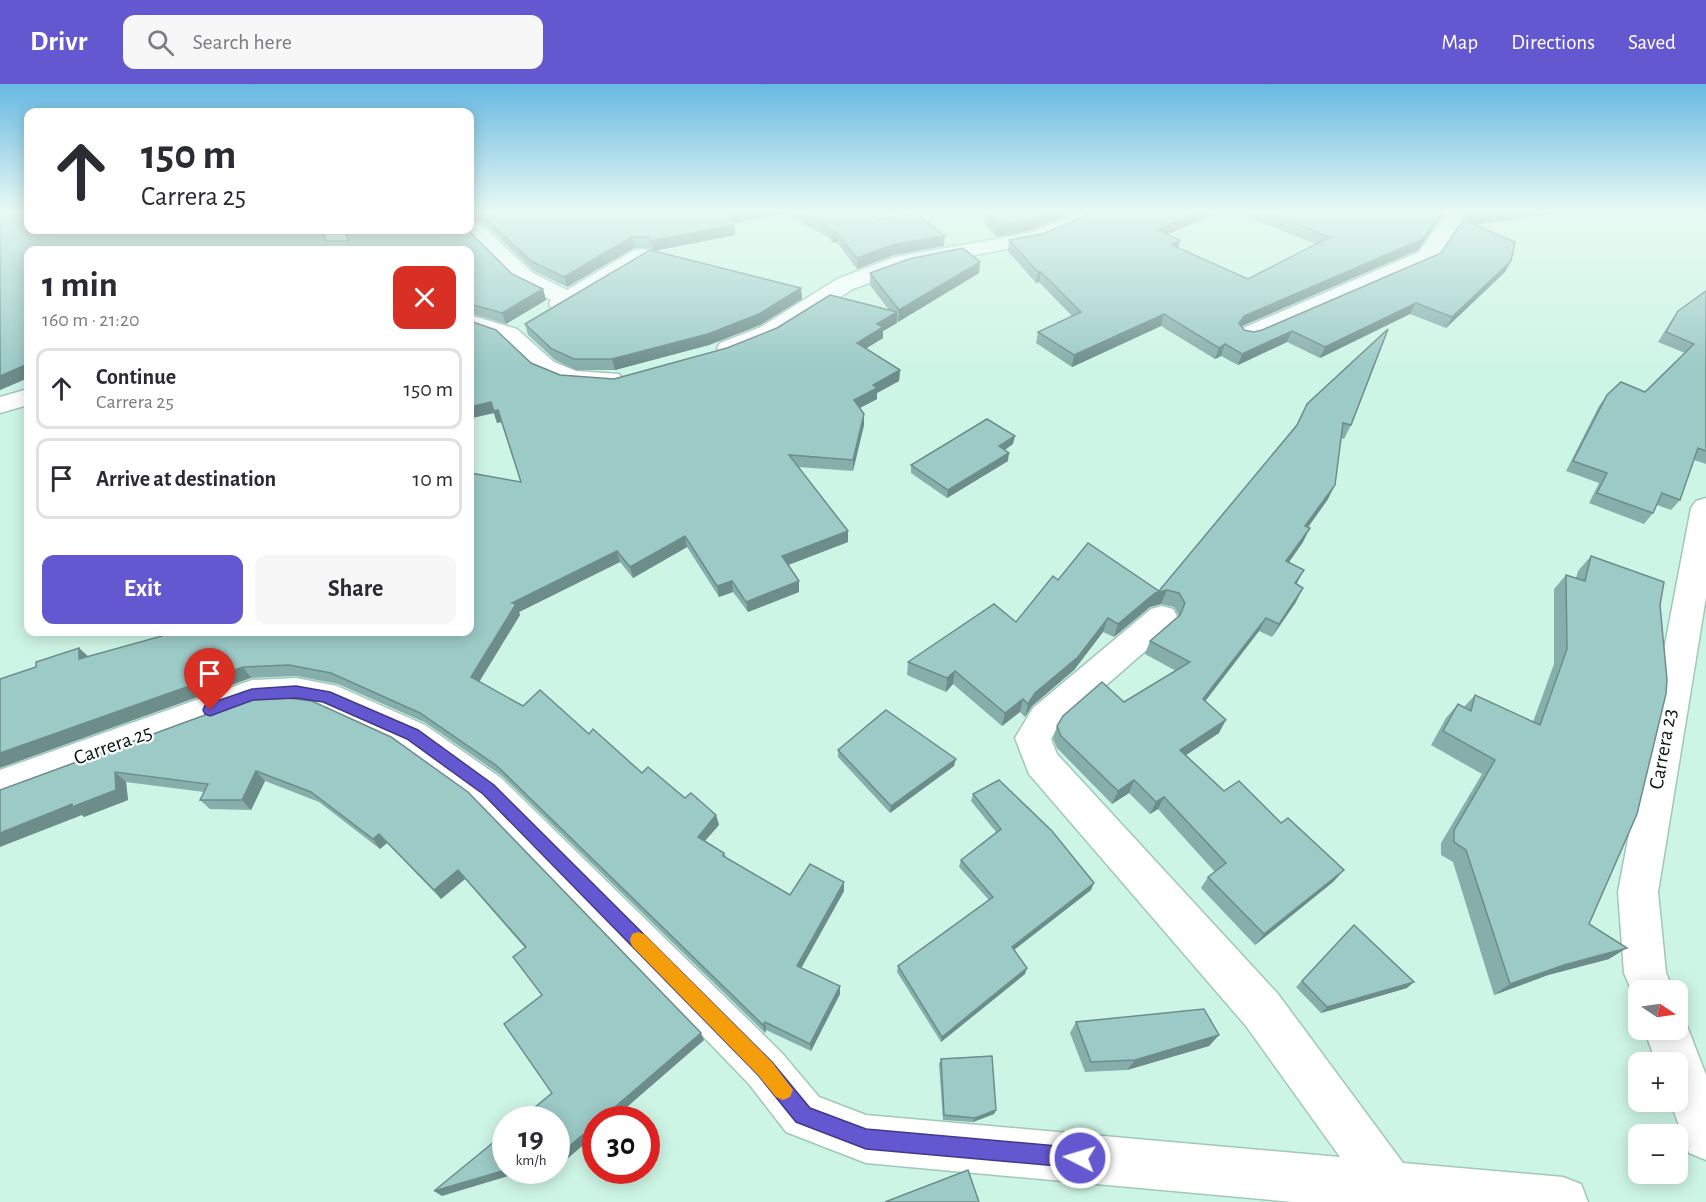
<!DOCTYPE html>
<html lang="en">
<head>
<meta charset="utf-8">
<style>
  body { margin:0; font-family:"Alegreya Sans",sans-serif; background:#f7f7f7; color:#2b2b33; height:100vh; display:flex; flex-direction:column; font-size:22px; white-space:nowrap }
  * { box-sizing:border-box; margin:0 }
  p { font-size:20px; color:#7c7c81 }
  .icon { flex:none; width:33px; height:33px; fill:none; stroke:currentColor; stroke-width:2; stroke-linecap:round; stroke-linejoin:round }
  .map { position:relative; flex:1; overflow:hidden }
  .panel { position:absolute; left:24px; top:162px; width:450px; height:390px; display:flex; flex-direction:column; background:#fff; border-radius:12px; box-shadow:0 3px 15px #0003 }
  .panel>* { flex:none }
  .hud { position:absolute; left:24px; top:24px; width:450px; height:126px; border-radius:12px; box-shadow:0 3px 15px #0003; background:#fff; color:#2b2b33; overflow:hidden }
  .needle { width:39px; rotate:103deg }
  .controls { position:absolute; left:1628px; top:896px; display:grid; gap:12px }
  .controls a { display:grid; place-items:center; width:60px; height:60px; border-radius:12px; background:#fff; box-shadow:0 3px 15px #0003; font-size:30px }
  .speed { position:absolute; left:492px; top:1022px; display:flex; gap:12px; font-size:30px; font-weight:700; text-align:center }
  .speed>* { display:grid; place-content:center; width:78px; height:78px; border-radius:50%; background:#fff; box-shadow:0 3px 15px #0003; line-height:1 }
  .speed small { font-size:15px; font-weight:400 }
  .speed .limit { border:9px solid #d22; background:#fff; color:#111 }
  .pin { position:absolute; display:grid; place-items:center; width:51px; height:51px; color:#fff; margin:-62px -26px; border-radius:50% 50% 50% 0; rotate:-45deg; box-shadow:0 0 6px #0007 }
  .pin .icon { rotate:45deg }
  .me { position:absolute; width:66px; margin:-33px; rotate:275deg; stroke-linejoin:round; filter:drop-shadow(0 0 4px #0008) }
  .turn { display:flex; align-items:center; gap:21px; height:126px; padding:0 18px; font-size:27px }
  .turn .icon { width:78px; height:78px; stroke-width:2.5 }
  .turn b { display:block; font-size:42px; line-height:51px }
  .round { display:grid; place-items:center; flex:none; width:63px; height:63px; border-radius:12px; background:#f7f7f7 }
  .summary { display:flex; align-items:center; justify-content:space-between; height:102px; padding:0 18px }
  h1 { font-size:36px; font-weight:600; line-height:45px }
  .button { display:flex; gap:12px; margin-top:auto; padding:12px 18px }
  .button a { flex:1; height:69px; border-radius:12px; background:#6458d1; color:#fff; font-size:24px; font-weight:600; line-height:69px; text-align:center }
  .button a+a { background:#f7f7f7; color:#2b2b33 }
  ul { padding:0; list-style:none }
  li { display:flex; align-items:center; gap:18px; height:81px; margin:0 12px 9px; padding:0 6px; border:3px solid #e1e1e2; border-radius:12px }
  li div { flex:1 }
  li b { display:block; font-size:22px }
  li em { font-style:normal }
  header { display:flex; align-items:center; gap:36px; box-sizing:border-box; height:84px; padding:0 30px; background:#6458d1; color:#fff }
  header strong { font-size:28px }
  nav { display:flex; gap:33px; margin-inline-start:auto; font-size:21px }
  .search { width:420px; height:54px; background:#f7f7f7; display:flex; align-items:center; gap:15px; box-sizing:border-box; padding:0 21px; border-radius:12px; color:#7c7c81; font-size:22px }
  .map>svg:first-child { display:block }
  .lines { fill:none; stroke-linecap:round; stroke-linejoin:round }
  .street-casing { stroke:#a0c8b8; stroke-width:3 }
  .street { fill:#fff; fill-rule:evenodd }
  .wall { fill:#86aeab }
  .shaded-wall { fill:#6d8d8b }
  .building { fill:#9ccac7; stroke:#6d8d8b; stroke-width:1.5 }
  .route { fill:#6458d1; stroke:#413988; stroke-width:1.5 }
  .slow { fill:#f59e0b }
  .labels { text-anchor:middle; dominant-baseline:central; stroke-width:4.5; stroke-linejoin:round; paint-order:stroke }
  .street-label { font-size:21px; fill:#091813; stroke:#fff }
</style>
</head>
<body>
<header>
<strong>Drivr</strong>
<div class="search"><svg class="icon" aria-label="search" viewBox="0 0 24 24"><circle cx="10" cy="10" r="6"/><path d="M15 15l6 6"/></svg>Search here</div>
<nav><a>Map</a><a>Directions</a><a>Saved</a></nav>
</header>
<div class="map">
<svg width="1706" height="1118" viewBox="0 0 1706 1118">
  <rect width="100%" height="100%" fill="#cdf5e5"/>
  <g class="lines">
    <g class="street-casing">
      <g id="street">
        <polygon points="1083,126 1111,126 1108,130 1042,158 908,184 853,205 777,253 738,269 729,271 720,269 717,264 720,259 761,243 837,195 895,173 1030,149"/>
        <polygon points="1448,126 1468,126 1435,178 1257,255 1249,257 1241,255 1237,250 1241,245 1419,168"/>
        <polygon points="473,138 480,140 533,189 567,206 634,166 642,165 650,166 653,171 650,176 568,225 560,227 552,225 549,220 551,216 517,199 464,146 470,146 470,139"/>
        <polygon points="324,146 344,146 351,166 331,166"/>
        <polygon points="470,231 517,245 554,278 576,287 619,290 623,295 619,300 610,303 563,300 536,288 501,255 470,245"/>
        <polygon points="28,305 28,321 0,329 0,313"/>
        <polygon points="1706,414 1706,513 1658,808 1666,889 1673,906 1638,906 1638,922 1624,889 1618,808 1691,424 1696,417"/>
        <polygon points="1162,522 1173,525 1178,534 1173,543 1057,644 1051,655 1057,670 1278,910 1403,1079 1563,1093 1581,1100 1588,1118 1293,1118 866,1079 786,1048 749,1000 475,716 399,661 320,625 296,622 254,624 0,718 0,686 252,596 296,594 337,602 425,641 501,694 781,968 819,1013 866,1031 1340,1073 1246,942 1029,690 1015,654 1033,624 1151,525"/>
        <polygon points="1677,927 1682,929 1706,991 1706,1076 1689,1069 1670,1017 1677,1017 1677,978 1656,978 1644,945 1677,945"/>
      </g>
    </g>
    <use href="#street" class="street"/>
  </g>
  <g class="wall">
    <polygon points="0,126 28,126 28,146 322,146 326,157 348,157 345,146 468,146 512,190 543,205 546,216 506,240 470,229 470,166 28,166 28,294 0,306"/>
    <polygon points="470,126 861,126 881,136 944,162 894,171 857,185 837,158 833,159 828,153 785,130 733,139 735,151 654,167 801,204 802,215 760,241 709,261 615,286 576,286 555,276 528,251 525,240 653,167 650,164 634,164 567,203 534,187 482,138 470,137"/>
    <polygon points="1235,126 1446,126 1418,166 1241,242 1244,246 1254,248 1262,246 1441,169 1463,136 1468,126 1574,126 1474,141 1511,177 1505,188 1446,244 1410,230 1320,274 1287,258 1238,281 1221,272 1215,275 1161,242 1072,283 1036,259 1038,248 1072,232 1039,198 1036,199 1008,167 1009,156 1045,149 1168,150 1180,156 1178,164 1248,195 1316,160 1247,133"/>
    <polygon points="985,128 1029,147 996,153 984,139"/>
    <polygon points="980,178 979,189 898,238 897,236 897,239 883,247 883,254 865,265 900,286 899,297 877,309 877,315 860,324 864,341 853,387 798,383 848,458 788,481 799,497 799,508 748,528 733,508 719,513 687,463 633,494 620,478 519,528 520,531 479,598 523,622 589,650 642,689 685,714 716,731 719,741 705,757 724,769 726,773 790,811 844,798 844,807 801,884 840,902 840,910 811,967 766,946 765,949 502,692 426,639 338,600 296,592 251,594 88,573 470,548 521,398 501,338 497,339 494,329 472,334 470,327 470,237 531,279 560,291 614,295 889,226 870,201 870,189"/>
    <polygon points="1706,207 1706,380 1694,376 1680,416 1671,426 1657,421 1653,429 1644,440 1589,419 1599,399 1566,387 1599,322 1607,311 1645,308 1685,269 1658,258 1671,237 1678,227"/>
    <polygon points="1307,320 1351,341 1344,355 1341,354 1328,415 1308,443 1303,458 1289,478 1297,500 1296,518 1272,553 1259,547 1205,617 1219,649 1186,671 1224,707 1281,739 1344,786 1333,798 1255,861 1201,804 1208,793 1215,788 1158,725 1150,730 1129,709 1112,720 1057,664 1053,655 1057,642 1124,618 1176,587 1145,570 1150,557 1179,532 1174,523 1161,520 1150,523 1114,553 1103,548 1074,586 1032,622 1025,633 1020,628 1002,642 953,600 946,608 907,591 908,578 1016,538 1058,496 1159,507 1297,341"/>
    <polygon points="1013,360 1005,366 1008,377 947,414 911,389 911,381"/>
    <polygon points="1591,472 1589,840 1609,875 1548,891 1494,911 1453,778 1441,771 1441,759 1482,690 1431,661 1446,634 1458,620 1464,623 1475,611 1533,638 1554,580 1554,505 1566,491 1576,494 1578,487"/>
    <polygon points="246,616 704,956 568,1074 552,1009 542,911 525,864 465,795 441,815 387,759 380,765 319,718 265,697 251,726 210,725 200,716 204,708 126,698 128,716 84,733 82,731 0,706"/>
    <polygon points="838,666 954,682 890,729 838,673"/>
    <polygon points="973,710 1091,806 1014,866 1025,890 941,958 897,888 898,882 989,816 959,783 961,776 996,748 971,717"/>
    <polygon points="1354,841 1407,904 1321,929 1296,903"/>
    <polygon points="1076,938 1219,951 1209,962 1127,986 1085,988 1070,949"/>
    <polygon points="941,975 996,1026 994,1030 973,1038 943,1036 939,980"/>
  </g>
  <g class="shaded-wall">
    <polygon points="747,126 785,126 785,130 728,140 727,130"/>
    <polygon points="1054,126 1077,126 1029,147 996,153 997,142"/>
    <polygon points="1202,126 1224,126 1154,156 1157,146"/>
    <polygon points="1444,126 1446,126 1418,166 1240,243 1239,239 1244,232"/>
    <polygon points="1507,126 1574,126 1460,143 1465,132"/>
    <polygon points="734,141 735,151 653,167 651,157"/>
    <polygon points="836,148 837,158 833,159 833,149"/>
    <polygon points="945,152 944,162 894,171 857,185 857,174 895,160"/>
    <polygon points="632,153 634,164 567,203 564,193"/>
    <polygon points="1180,156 1177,167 1172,161"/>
    <polygon points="1511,177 1505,188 1446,244 1452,233"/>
    <polygon points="980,178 979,189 898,238 899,226"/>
    <polygon points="1038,188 1041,188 1039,198 1036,199"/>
    <polygon points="801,204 802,215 760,241 709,261 615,286 612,275"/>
    <polygon points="543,205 546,216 506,240 502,229"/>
    <polygon points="1416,219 1410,230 1320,274 1325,263"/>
    <polygon points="897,228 897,239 883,247 883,254 857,270 857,259 877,240"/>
    <polygon points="1164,230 1161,242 1072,283 1074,271"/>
    <polygon points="1292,247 1287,258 1238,281 1242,270"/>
    <polygon points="1225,260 1221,272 1215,275 1219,264"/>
    <polygon points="28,280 28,294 0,306 0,292"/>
    <polygon points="900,286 899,297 877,309 877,315 854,327 854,316 873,301"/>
    <polygon points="491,318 498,326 502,338 497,339 494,329 472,334 470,327 470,323"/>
    <polygon points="864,330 864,341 853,387 853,376"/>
    <polygon points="1015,352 1013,360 998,370 999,362"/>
    <polygon points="1009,369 1008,377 947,414 948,406"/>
    <polygon points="1335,401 1328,415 1299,456 1305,442"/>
    <polygon points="1310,444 1303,458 1280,491 1286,477"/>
    <polygon points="848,447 848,458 783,483 782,472"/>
    <polygon points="685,452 687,463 633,494 630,483"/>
    <polygon points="617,467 620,478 519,528 520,531 476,603 471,593 512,519"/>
    <polygon points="1304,486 1297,499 1288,513 1295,499"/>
    <polygon points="732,497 733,508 719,513 717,502"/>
    <polygon points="799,497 799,508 748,528 746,518"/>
    <polygon points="1303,504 1296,518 1272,553 1279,540"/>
    <polygon points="1167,506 1161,520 1150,523 1114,553 1118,540 1155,509"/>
    <polygon points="1108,534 1103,548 1074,586 1032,622 1025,633 1028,620 1035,609"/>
    <polygon points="1266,534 1259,547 1197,628 1203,615"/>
    <polygon points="79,564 90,574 79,575"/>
    <polygon points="243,583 251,594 0,684 0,669"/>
    <polygon points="955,587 953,600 946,608 947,594"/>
    <polygon points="1023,615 1020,628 1002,642 1005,629"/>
    <polygon points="1226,636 1219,649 1174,679 1180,666"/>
    <polygon points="956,675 954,682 890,729 891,722"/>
    <polygon points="256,687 265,697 251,726 242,716"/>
    <polygon points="115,688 126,698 128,716 84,733 82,731 0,763 0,749"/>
    <polygon points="1134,696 1129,709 1112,720 1118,707"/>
    <polygon points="1164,713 1158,725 1150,730 1156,718"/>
    <polygon points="716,731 719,741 700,762 698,753"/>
    <polygon points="379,750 387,759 380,765 373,755"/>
    <polygon points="458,786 465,795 441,815 434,806"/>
    <polygon points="1344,786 1333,798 1255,861 1264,850"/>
    <polygon points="844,798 844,807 798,890 797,882"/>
    <polygon points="1094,799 1091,806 1010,869 1012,863"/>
    <polygon points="1627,864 1609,875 1548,891 1494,911 1510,900 1564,881"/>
    <polygon points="1027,884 1025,890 941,958 942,953"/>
    <polygon points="1414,898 1407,904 1321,929 1327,923"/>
    <polygon points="840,902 840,910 811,967 810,960"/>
    <polygon points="765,938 766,946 765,949 763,941"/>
    <polygon points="701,949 704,956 613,1035 601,1035"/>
    <polygon points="1219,951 1209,962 1127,986 1135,976"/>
    <polygon points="996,1026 994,1030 973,1038 975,1034"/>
    <polygon points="596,1040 596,1050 568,1074 556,1077 556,1070"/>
    <polygon points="506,1086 528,1086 442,1112 434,1107"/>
  </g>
  <g class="building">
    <polygon points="0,126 28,126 28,146 321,146 325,157 348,157 345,146 468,146 512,190 543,205 502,229 470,220 470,166 28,166 28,280 0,292"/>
    <polygon points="470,126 747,126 727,130 734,141 651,157 648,153 632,153 564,193 531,177 478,128 470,127"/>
    <polygon points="798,126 861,126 881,136 914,128 945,152 895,160 857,174 836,148 833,149 828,142"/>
    <polygon points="989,126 1054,126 1031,136 997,142 985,128"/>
    <polygon points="1100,126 1202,126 1157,146 1180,156 1172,161 1248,195 1330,153 1261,126 1444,126 1423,155 1244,232 1239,239 1244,246 1254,248 1262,246 1441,169 1463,136 1515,158 1511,177 1452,233 1416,219 1325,263 1292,247 1242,270 1225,260 1219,264 1164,230 1074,271 1038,248 1081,228 1041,188 1038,188 1009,156 1045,149"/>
    <polygon points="1468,126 1507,126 1465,132"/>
    <polygon points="963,164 980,178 899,226 870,189 909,175"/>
    <polygon points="650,166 801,204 759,230 708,250 612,275 574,275 552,265 525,240"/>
    <polygon points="1706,207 1706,367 1698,364 1680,416 1662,409 1653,429 1597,409 1607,389 1573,377 1607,311 1621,298 1645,308 1694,260 1666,248 1678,227"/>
    <polygon points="830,211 897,228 877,240 883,243 857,259 900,286 873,301 877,304 854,316 864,330 853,376 789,371 848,447 782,472 799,497 746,518 732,497 717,502 685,452 630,483 617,467 512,519 516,520 471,593 523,622 540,606 589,650 593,645 642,689 648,683 685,714 691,709 716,731 698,753 724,769 723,772 790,811 810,780 844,798 797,882 840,902 810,960 765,938 763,941 497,682 420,629 331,589 289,581 243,583 0,669 0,595 36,583 36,578 79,564 79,575 162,552 162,548 470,548 470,389 521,398 498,326 494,327 491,318 470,323 470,237 496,246 531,279 560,291 614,295 727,264 777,244"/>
    <polygon points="1388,245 1351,341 1343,339 1335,401 1305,442 1310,444 1286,477 1304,486 1295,499 1303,504 1279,540 1266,534 1203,615 1226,636 1180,666 1224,707 1239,697 1281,739 1288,734 1344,786 1264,850 1208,793 1226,779 1164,713 1156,718 1134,696 1118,707 1061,652 1057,642 1063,632 1102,598 1124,618 1190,578 1150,557 1180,531 1185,519 1179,509 1167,506 1155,509 1118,540 1108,534 1078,573 1035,609 1028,620 1023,615 1005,629 955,587 947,594 908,578 994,520 1016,538 1053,492 1058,496 1088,459 1159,507 1297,341 1307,320"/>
    <polygon points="987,335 1015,352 999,362 1009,369 948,406 911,381"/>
    <polygon points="1591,472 1664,498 1660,521 1667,596 1666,610 1637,730 1589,840 1627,864 1564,881 1510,900 1466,766 1454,758 1454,746 1495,676 1443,647 1458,620 1471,627 1475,611 1540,641 1567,565 1566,491 1585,497"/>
    <polygon points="288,614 312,617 391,653 468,708 701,949 601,1035 596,1035 596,1040 562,1068 556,1070 556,1035 521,1035 552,1009 504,940 542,911 513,873 526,863 458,786 434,806 379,750 373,755 311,708 256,687 242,716 200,716 208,700 115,688 116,706 72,723 72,720 0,749 0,706 246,616"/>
    <polygon points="886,626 956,675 891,722 838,666"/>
    <polygon points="999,696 1052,747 1094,799 1012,863 1027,884 942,953 898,882 993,813 961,776 1001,745 973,710"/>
    <polygon points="1354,841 1414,898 1327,923 1302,897"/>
    <polygon points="1204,925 1219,951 1135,976 1091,978 1076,938"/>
    <polygon points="992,972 996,1026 975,1034 944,1031 941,975"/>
    <polygon points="506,1048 506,1086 434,1107"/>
    <polygon points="968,1086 979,1118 885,1118"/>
  </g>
  <linearGradient id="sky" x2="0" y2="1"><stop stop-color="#67b8e2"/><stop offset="0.45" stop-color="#e8faf3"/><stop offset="1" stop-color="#e8faf3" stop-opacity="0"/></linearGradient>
  <rect width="1706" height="283" fill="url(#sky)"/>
  <polygon class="route" points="296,602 330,608 418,646 494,701 772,978 810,1024 866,1045 1080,1064 1088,1067 1090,1074 1088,1081 1080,1084 866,1065 796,1038 758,991 483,710 407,655 323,618 296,614 253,616 210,632 205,630 203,626 205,621 252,605"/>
  <polygon class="slow" points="638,848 644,850 772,978 793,1006 790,1013 783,1016 776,1013 758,991 632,862 630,856 632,850"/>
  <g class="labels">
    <g class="street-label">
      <text transform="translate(113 661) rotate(-20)">Carrera 25</text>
      <text transform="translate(1663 665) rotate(-80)">Carrera 23</text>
    </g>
  </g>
</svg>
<div class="controls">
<a><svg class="needle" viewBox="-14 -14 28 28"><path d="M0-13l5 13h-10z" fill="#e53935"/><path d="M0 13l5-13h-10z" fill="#7c7c81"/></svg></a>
<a>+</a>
<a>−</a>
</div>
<div class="speed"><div>19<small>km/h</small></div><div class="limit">30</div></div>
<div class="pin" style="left:210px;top:626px;background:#d93025"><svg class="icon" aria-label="arrive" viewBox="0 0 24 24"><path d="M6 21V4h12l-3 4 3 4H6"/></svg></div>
<svg class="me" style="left:1080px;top:1074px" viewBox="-20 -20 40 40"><circle r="17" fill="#6458d1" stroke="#fff" stroke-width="3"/><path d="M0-11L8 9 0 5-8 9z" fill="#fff"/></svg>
<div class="hud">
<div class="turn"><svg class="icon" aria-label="ahead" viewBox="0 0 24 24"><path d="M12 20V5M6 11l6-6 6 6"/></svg><div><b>150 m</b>Carrera 25</div></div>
</div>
<section class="panel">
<div class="summary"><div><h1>1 min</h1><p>160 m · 21:20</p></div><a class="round" style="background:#d93025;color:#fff"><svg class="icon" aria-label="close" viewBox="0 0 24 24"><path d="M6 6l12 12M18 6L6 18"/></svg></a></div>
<ul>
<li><svg class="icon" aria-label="ahead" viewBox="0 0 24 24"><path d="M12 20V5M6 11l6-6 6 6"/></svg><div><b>Continue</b><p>Carrera 25</p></div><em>150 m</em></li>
<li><svg class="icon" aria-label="arrive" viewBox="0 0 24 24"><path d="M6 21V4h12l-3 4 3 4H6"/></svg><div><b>Arrive at destination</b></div><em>10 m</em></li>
</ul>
<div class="button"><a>Exit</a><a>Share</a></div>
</section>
</div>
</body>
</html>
